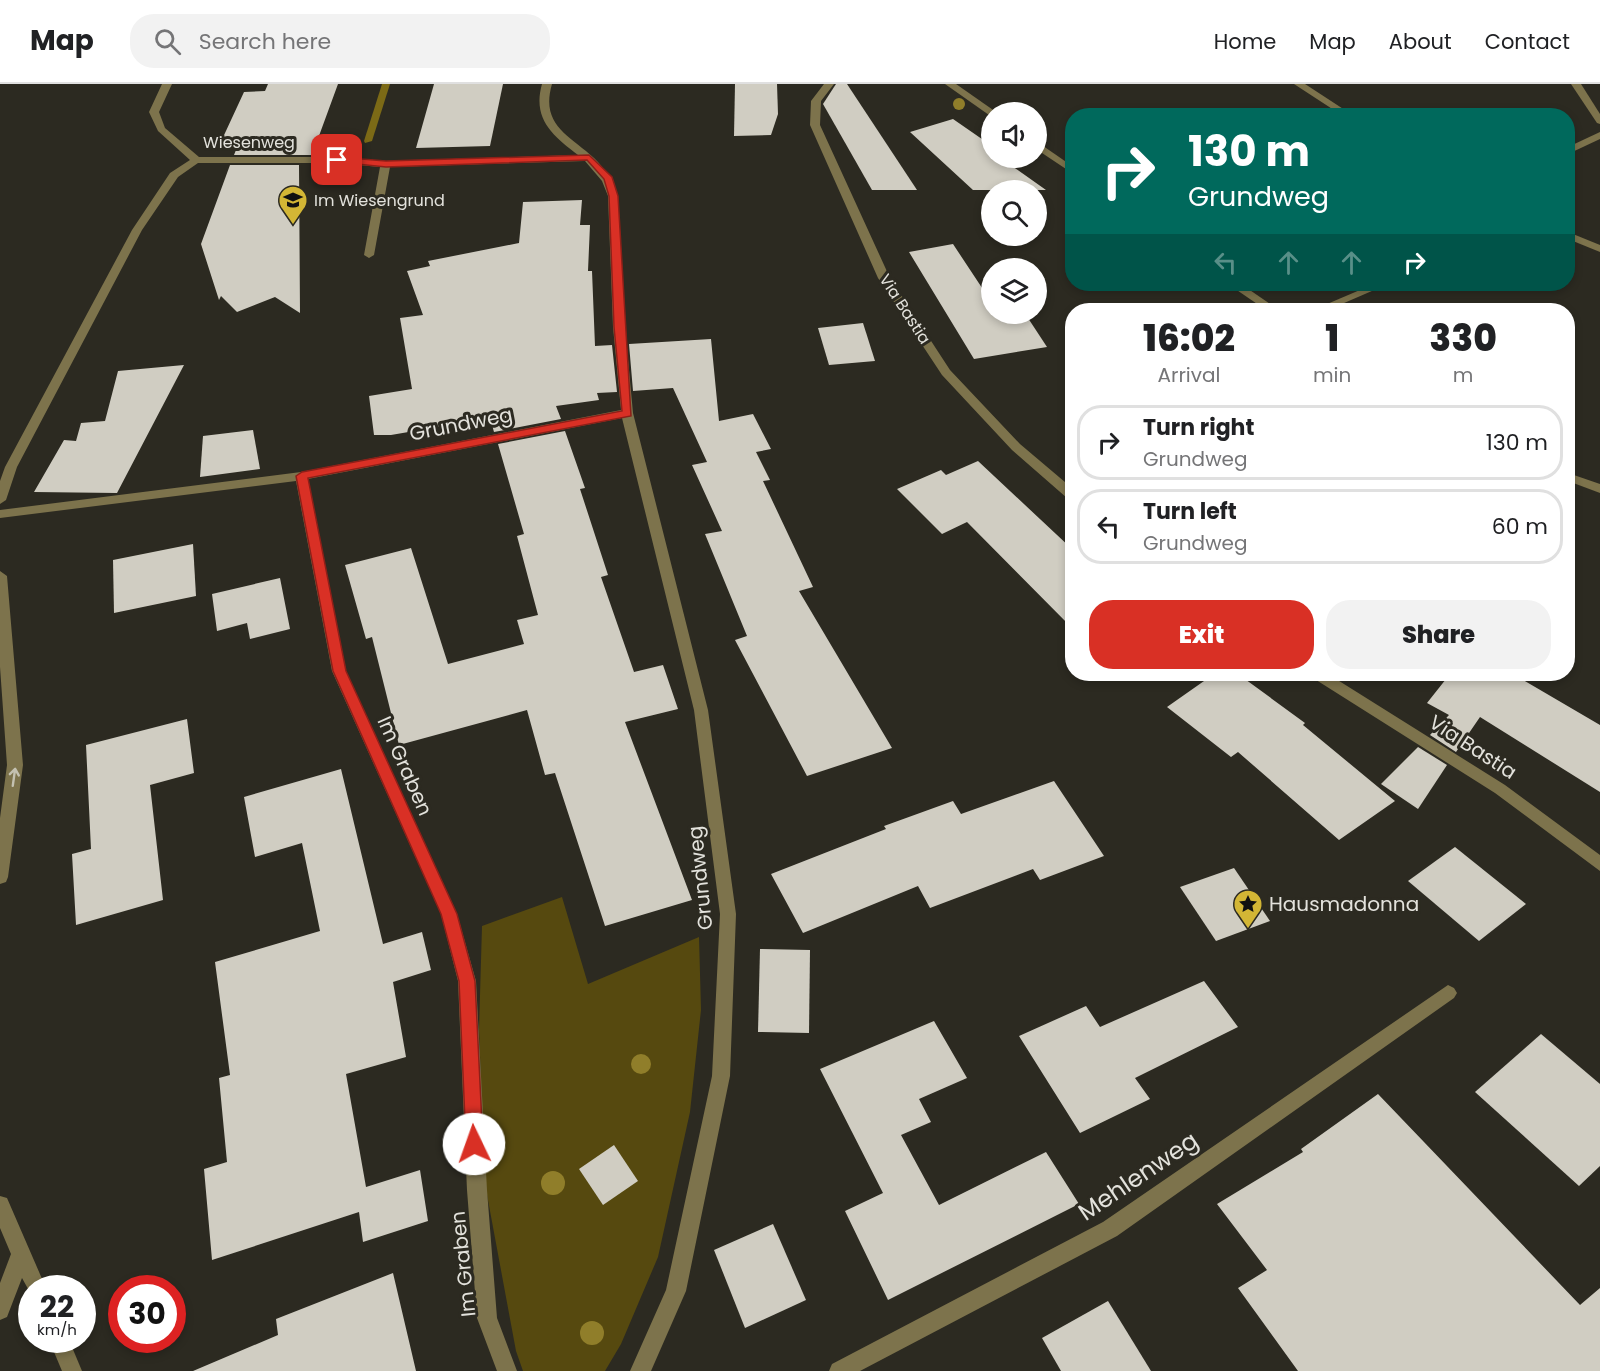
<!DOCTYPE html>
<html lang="en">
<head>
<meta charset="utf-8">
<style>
  body { margin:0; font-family:Poppins,sans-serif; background:#f2f2f2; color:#202124; height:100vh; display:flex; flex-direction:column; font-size:22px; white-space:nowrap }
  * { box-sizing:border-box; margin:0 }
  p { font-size:20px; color:#757577 }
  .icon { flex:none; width:33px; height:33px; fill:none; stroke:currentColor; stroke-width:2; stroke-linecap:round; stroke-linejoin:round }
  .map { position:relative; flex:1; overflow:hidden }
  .panel { position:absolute; left:1065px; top:219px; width:510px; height:378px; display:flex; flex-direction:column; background:#fff; border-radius:24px; box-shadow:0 3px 9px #0003 }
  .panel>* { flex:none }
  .guide { position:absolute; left:1065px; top:24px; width:510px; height:183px; border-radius:24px; box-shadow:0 3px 9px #0003; background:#00695c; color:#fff; overflow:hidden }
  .tools { position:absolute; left:981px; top:18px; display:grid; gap:12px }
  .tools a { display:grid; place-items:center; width:66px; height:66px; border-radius:50%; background:#fff; box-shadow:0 3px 9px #0003; font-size:30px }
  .speed { position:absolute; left:18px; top:1191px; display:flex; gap:12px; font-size:30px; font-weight:700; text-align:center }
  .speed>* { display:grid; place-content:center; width:78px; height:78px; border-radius:50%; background:#fff; box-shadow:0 3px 9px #0003; line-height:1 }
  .speed small { font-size:15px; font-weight:400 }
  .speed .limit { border:9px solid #d22; background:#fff; color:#111 }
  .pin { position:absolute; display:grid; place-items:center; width:51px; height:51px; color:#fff; margin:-26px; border-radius:12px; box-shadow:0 3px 9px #0006 }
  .me { position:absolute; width:66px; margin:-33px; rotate:357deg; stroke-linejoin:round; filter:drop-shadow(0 0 4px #0008) }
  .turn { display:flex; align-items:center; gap:21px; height:126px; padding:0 24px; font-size:27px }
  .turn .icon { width:78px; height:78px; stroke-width:2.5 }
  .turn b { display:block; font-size:42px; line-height:51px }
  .lanes { display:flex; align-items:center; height:57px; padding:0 24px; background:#0003; justify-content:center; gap:30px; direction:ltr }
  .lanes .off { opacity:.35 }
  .eta { display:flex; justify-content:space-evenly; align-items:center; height:102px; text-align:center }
  .eta b { font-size:36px; font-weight:800; line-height:42px }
  .cta { display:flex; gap:12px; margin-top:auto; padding:12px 24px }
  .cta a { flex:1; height:69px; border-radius:24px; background:#d93025; color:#fff; font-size:24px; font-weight:800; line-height:69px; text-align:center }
  .cta a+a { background:#f2f2f2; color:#202124 }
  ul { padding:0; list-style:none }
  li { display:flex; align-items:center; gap:18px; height:75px; margin:0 12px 9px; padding:0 12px; border:3px solid #e0e0e0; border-radius:24px }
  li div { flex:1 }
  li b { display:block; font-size:22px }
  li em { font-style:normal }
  header { display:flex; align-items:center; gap:36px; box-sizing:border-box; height:84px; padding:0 30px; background:#fff; border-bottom:2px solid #e0e0e0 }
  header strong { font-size:28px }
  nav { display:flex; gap:33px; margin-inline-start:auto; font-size:21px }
  .search { width:420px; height:54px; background:#f2f2f2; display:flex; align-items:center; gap:15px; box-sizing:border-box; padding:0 21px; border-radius:24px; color:#757577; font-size:22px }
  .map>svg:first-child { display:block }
  .green { fill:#56490f }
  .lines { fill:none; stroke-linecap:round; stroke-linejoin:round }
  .stream { fill:#7c6a16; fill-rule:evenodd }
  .building { fill:#d0cdc2 }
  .minor { fill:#7d734c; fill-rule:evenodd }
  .tree { fill:#907e2a }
  .oneway { stroke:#c4c1b1 }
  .route { fill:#d93025; stroke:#8d1f18; stroke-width:1.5 }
  .labels { text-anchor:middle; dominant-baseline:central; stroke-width:6; stroke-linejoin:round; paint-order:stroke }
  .far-street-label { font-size:16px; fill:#e3e2dc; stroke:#2c2a21 }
  .far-poi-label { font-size:16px; fill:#e3e2dc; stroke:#2c2a21; text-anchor:start }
  .street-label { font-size:20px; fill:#e3e2dc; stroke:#2c2a21 }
  .poi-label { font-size:20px; fill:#e3e2dc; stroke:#2c2a21; text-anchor:start }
  .near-street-label { font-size:24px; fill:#e3e2dc; stroke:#2c2a21 }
</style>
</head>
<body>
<header>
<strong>Map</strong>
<div class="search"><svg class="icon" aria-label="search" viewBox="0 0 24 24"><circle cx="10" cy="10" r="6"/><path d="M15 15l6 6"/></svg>Search here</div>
<nav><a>Home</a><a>Map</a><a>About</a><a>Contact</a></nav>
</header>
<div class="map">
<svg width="1600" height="1287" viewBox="0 0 1600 1287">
  <rect width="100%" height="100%" fill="#2c2a21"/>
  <polygon class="green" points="562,813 588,900 699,853 701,926 690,1028 658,1173 621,1260 605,1287 523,1287 516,1267 485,1100 479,946 482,842"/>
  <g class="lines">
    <polygon class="stream" points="382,0 390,0 372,57 365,59 364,57"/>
  </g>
  <g class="building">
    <polygon points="268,0 338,0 312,71 234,71 238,61 219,62 244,8 265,7"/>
    <polygon points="434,0 503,0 490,62 416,64"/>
    <polygon points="735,0 777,0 778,30 771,51 734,52"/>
    <polygon points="836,0 847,0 917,106 872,106 823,20"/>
    <polygon points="953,35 992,62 992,74 1009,74 1011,75 1005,77 1046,106 973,106 910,48"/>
    <polygon points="230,81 299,81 300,229 275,213 237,228 221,212 219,216 201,160"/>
    <polygon points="582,116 580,141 590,141 588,187 592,187 595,262 612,261 617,308 597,309 599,316 556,322 561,335 494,348 490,334 391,351 374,351 369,312 412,305 400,234 423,231 407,187 430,182 428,177 519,159 523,118"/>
    <polygon points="953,160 992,219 992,230 998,230 1002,234 1026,231 1047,263 974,275 909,168"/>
    <polygon points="863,239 875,277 829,281 818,244"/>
    <polygon points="711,255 719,337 753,330 771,365 756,368 770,396 763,397 813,503 799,507 892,664 807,692 735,556 747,552 705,450 722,447 692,381 707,378 673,304 633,307 629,260"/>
    <polygon points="184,281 117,409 34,408 64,356 76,357 81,339 105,337 118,287"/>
    <polygon points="253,346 260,385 200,393 203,352"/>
    <polygon points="565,347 585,404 580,405 608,491 601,493 634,588 663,581 678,625 625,638 692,816 605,842 555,689 545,691 527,626 399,661 372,553 366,555 345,481 411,464 448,580 524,560 517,536 538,531 517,452 524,450 498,360"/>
    <polygon points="978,377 1072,465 1072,544 967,438 942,450 897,405 941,386 946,391"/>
    <polygon points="193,460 196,512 114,529 113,476"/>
    <polygon points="280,494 290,545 250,555 247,539 217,547 212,510"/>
    <polygon points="1214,590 1238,590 1305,639 1303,641 1395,717 1339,756 1238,668 1231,673 1167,623"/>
    <polygon points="1450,590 1513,590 1600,641 1600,708 1480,633 1456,668 1430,651 1449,631 1427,619"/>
    <polygon points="187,635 194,689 150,701 163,816 76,841 72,770 91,765 86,661"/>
    <polygon points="1418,663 1447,681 1418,725 1381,700"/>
    <polygon points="341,685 383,860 422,848 431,886 393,898 406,973 346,990 366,1103 420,1086 428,1137 363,1158 359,1128 212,1176 204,1085 227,1078 219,994 230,991 215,878 320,847 302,759 255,773 244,713"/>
    <polygon points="1054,697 1104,772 1040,796 1033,785 930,824 918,802 803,849 771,790 886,745 884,742 953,717 961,730"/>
    <polygon points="1455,763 1526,820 1479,857 1408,797"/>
    <polygon points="1234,784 1270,837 1216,857 1180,803"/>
    <polygon points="760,865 810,866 809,949 758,948"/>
    <polygon points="1204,897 1238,943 1135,994 1150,1015 1080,1049 1019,952 1086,922 1100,943"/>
    <polygon points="934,937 967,994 919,1015 931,1038 901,1051 939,1121 1046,1068 1079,1120 888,1216 845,1127 883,1109 820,985"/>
    <polygon points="1541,950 1600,1000 1600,1082 1579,1102 1475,1008"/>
    <polygon points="1378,1010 1580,1221 1600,1204 1600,1287 1298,1287 1238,1204 1267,1186 1217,1120 1303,1068 1301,1065"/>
    <polygon points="614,1061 638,1097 603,1121 579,1085"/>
    <polygon points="773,1140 806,1216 745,1244 714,1166"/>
    <polygon points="393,1189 416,1287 193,1287 278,1251 276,1235"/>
    <polygon points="1108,1217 1151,1287 1061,1287 1042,1254"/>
  </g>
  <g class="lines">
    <g class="minor">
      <path d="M 162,0 L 172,0 L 159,28 L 165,44 L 199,73 L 337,73 L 386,77 L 578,71 C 553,52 532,35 542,0 L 552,0 C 540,41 569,51 594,74 C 605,84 612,98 618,112 L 625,243 L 633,329 L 708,626 L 736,830 L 730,992 L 686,1207 L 651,1287 L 630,1287 L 666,1206 L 712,992 L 720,830 L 694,626 L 622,334 L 308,395 L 346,587 L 457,830 L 476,897 L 487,1106 L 497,1234 L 517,1287 L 497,1287 L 477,1234 L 467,1106 L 458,897 L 441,830 L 332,587 L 296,397 L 0,434 L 0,426 L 301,388 L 621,326 L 613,243 L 608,112 L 602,97 L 585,77 L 390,83 L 374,171 L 369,174 L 364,171 L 380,83 L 337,79 L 198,79 L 178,93 L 142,146 L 17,383 L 6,416 L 0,420 L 0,397 L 5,383 L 132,146 L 170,89 L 190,76 L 158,47 L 149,28 Z"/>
      <polygon points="824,0 834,0 821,17 820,41 890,194 950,286 1020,360 1072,404 1072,415 1067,414 1012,366 942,291 878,194 810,41 811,17"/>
      <polygon points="945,0 956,0 996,28 989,31"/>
      <polygon points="1294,0 1305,0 1354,32 1343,32"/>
      <polygon points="1571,0 1581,0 1600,30 1600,40 1597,39"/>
      <polygon points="1600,48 1600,55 1568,70 1568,63"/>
      <polygon points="1036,57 1072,82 1072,89 1036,65"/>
      <polygon points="1568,148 1600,161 1600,168 1568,155"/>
      <polygon points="1228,200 1241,200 1279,226 1266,226"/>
      <polygon points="1374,200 1388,200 1328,226 1313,226"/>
      <polygon points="1568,389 1600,400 1600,409 1568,397"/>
      <polygon points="0,487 7,492 23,681 8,793 6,798 0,800 0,734 7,681 0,583"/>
      <polygon points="1311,590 1328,590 1505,701 1600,771 1600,787 1495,709 1313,594"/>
      <polygon points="1448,901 1454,904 1457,909 1454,914 1117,1152 860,1287 829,1287 832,1280 1103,1138"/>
      <polygon points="0,1112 7,1114 46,1204 32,1204 32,1212 22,1194 7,1233 0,1236 0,1199 11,1170 0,1144"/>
      <polygon points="49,1256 69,1256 82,1287 62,1287"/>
    </g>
  </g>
  <g class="tree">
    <circle cx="959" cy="20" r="6"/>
    <circle cx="641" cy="980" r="10"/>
    <circle cx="553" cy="1099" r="12"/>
    <circle cx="592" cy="1249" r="12"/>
  </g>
  <defs><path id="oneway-shaft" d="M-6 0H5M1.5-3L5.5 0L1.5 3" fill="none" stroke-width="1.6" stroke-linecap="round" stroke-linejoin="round" transform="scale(1.5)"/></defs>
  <use class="oneway" href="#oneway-shaft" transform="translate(14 693) rotate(-82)"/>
  <polygon class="route" points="589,71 612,93 618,112 631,332 308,394 346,587 457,830 475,897 483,1060 480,1065 474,1068 468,1065 466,1060 459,897 441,830 333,587 296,392 302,388 622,327 614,243 609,112 604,95 587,76 386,83 337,78 333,76 337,73 386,77"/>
  <defs>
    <g id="school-pin" transform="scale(1.5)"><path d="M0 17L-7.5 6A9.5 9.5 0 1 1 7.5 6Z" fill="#d3b635" stroke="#2c2a21"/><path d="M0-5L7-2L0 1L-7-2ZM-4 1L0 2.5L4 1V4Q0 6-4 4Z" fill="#111"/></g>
    <g id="sight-pin" transform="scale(1.5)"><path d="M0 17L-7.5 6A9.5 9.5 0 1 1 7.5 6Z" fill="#d3b635" stroke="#2c2a21"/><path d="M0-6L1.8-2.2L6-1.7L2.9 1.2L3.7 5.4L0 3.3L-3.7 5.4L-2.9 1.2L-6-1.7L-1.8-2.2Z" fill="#111"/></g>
  </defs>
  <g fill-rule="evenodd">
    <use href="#school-pin" x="293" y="116"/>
    <use href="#sight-pin" x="1248" y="820"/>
  </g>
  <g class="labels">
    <g class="far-street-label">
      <text x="249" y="58">Wiesenweg</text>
      <text transform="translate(905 225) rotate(57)">Via Bastia</text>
    </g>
    <g class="far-poi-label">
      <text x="314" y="116">Im Wiesengrund</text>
    </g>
    <g class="street-label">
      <text transform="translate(461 340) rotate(-11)">Grundweg</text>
      <text transform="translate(1473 663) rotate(33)">Via Bastia</text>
      <text transform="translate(405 682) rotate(66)">Im Graben</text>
      <text transform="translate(700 794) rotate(-96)">Grundweg</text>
      <text transform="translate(463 1180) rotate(-96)">Im Graben</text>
    </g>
    <g class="poi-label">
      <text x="1269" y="820">Hausmadonna</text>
    </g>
    <g class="near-street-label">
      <text transform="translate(1138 1092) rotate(-34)">Mehlenweg</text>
    </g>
  </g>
</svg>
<div class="tools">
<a><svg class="icon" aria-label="sound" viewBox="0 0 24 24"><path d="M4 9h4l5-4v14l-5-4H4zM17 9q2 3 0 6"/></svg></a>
<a><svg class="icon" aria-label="search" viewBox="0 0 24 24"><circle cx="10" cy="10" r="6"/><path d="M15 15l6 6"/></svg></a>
<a><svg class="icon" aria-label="layers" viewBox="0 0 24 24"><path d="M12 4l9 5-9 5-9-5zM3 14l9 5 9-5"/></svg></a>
</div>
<div class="speed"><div>22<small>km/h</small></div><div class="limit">30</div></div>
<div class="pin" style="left:337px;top:76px;background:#d93025"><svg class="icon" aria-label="arrive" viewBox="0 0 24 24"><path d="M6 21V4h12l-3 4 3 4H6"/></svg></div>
<svg class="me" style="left:474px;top:1060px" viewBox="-20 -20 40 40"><circle r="19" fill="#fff"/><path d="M0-13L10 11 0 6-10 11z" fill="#d93025"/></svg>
<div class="guide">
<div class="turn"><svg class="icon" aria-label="right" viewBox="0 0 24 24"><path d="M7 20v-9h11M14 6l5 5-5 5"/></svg><div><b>130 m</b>Grundweg</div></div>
<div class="lanes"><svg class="icon off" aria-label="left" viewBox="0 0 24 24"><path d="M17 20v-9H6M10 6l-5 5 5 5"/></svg><svg class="icon off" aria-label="ahead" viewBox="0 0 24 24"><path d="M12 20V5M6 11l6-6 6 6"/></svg><svg class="icon off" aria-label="ahead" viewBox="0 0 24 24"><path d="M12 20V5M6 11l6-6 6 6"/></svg><svg class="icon" aria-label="right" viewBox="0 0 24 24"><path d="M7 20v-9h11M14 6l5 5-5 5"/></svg></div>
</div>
<section class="panel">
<div class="eta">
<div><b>16:02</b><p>Arrival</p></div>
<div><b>1</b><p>min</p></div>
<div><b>330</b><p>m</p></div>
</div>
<ul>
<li><svg class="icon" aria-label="right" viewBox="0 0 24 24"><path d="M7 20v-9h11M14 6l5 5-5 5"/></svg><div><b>Turn right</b><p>Grundweg</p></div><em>130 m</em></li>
<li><svg class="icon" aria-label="left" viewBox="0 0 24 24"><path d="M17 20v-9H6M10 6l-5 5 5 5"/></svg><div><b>Turn left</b><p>Grundweg</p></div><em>60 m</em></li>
</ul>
<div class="cta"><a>Exit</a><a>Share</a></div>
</section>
</div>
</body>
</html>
